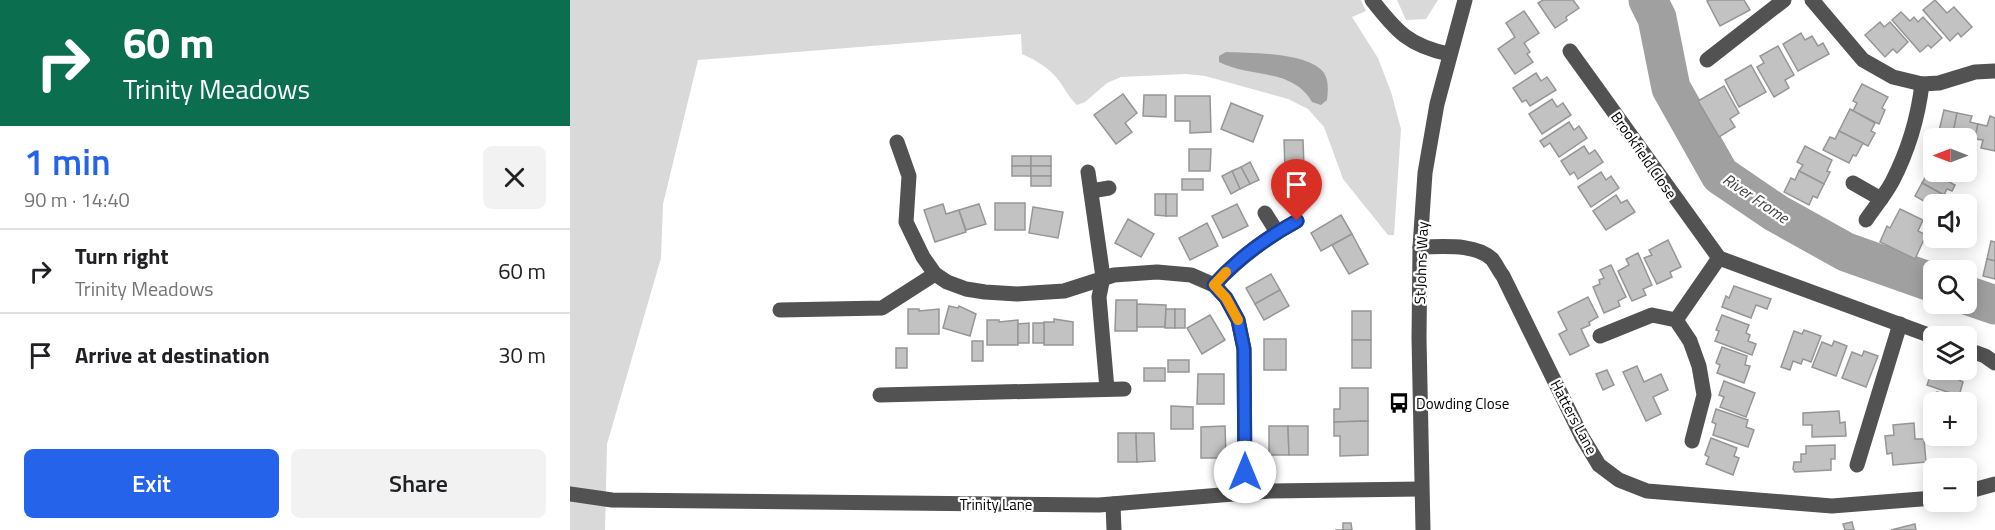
<!DOCTYPE html>
<html lang="en">
<head>
<meta charset="utf-8">
<style>
  body { margin:0; font-family:"Titillium Web",sans-serif; background:#f2f2f2; color:#202124; height:100vh; display:flex; flex-direction:column; font-size:22px; white-space:nowrap }
  * { box-sizing:border-box; margin:0 }
  p { font-size:20px; color:#757577 }
  .icon { flex:none; width:33px; height:33px; fill:none; stroke:currentColor; stroke-width:2; stroke-linecap:round; stroke-linejoin:round }
  .map { position:relative; flex:1; overflow:hidden }
  .side { display:flex; flex-direction:column; background:#fff; width:570px }
  .side>* { flex:none }
  .banner { background:#0b6e4f; color:#fff; overflow:hidden }
  .needle { width:39px; rotate:270deg }
  .fabs { position:absolute; left:1353px; top:128px; display:grid; gap:12px }
  .fabs a { display:grid; place-items:center; width:54px; height:54px; border-radius:9px; background:#fff; box-shadow:0 3px 15px #0003; font-size:30px }
  .pin { position:absolute; display:grid; place-items:center; width:51px; height:51px; color:#fff; margin:-62px -26px; border-radius:50% 50% 50% 0; rotate:-45deg; box-shadow:0 0 6px #0007 }
  .pin .icon { rotate:45deg }
  .me { position:absolute; width:66px; margin:-33px; rotate:0deg; stroke-linejoin:round; filter:drop-shadow(0 0 4px #0008) }
  .turn { display:flex; align-items:center; gap:21px; height:126px; padding:0 24px; font-size:27px }
  .turn .icon { width:78px; height:78px; stroke-width:2.5 }
  .turn b { display:block; font-size:42px; line-height:51px }
  .round { display:grid; place-items:center; flex:none; width:63px; height:63px; border-radius:9px; background:#f2f2f2 }
  .headline { display:flex; align-items:center; justify-content:space-between; height:102px; padding:0 24px }
  h1 { font-size:36px; font-weight:600; line-height:45px; color:#2563eb }
  .button { display:flex; gap:12px; margin-top:auto; padding:12px 24px }
  .button a { flex:1; height:69px; border-radius:9px; background:#2563eb; color:#fff; font-size:24px; font-weight:600; line-height:69px; text-align:center }
  .button a+a { background:#f2f2f2; color:#202124 }
  ul { padding:0; list-style:none }
  li { display:flex; align-items:center; gap:18px; height:84px; padding:0 24px; border-top:2px solid #e0e0e0 }
  li div { flex:1 }
  li b { display:block; font-size:22px }
  li em { font-style:normal }
  main { display:flex; flex:1; min-height:0 }
  .map>svg:first-child { display:block }
  .green { fill:#d9d9d9; fill-rule:evenodd }
  .water { fill:#a0a0a0 }
  .lines { fill:none; stroke-linecap:round; stroke-linejoin:round }
  .river { stroke:#a0a0a0; stroke-width:39 }
  .building { fill:#c2c2c2; stroke:#969696; stroke-width:1.5 }
  .minor { stroke:#525252; stroke-width:15 }
  .route-casing { stroke:#184099; stroke-width:15 }
  .route { stroke:#2563eb; stroke-width:10 }
  .slow { stroke:#f59e0b; stroke-width:10 }
  .labels { text-anchor:middle; dominant-baseline:central; stroke-width:4.5; stroke-linejoin:round; paint-order:stroke }
  .street-label { font-size:15px; fill:#000; stroke:#fff }
  .poi-label { font-size:15px; fill:#000; stroke:#fff; text-anchor:start }
  .water-label { font-size:16px; font-style:italic; fill:#414141; stroke:#fff }
</style>
</head>
<body>
<main>
<section class="side">
<div class="banner">
<div class="turn"><svg class="icon" aria-label="right" viewBox="0 0 24 24"><path d="M7 20v-9h11M14 6l5 5-5 5"/></svg><div><b>60 m</b>Trinity Meadows</div></div>
</div>
<div class="headline"><div><h1>1 min</h1><p>90 m · 14:40</p></div><a class="round"><svg class="icon" aria-label="close" viewBox="0 0 24 24"><path d="M6 6l12 12M18 6L6 18"/></svg></a></div>
<ul>
<li><svg class="icon" aria-label="right" viewBox="0 0 24 24"><path d="M7 20v-9h11M14 6l5 5-5 5"/></svg><div><b>Turn right</b><p>Trinity Meadows</p></div><em>60 m</em></li>
<li><svg class="icon" aria-label="arrive" viewBox="0 0 24 24"><path d="M6 21V4h12l-3 4 3 4H6"/></svg><div><b>Arrive at destination</b></div><em>30 m</em></li>
</ul>
<div class="button"><a>Exit</a><a>Share</a></div>
</section>
<div class="map">
<svg width="1425" height="530" viewBox="0 0 1425 530">
  <rect width="100%" height="100%" fill="#fff"/>
  <g class="green">
    <path d="M 0,0 L 791,0 L 796,11 L 782,17 L 808,58 L 821,92 L 831,129 L 824,235 L 818,235 L 773,179 L 754,127 L 738,109 L 718,99 L 635,76 L 616,74 L 551,77 L 537,83 L 515,102 L 507,105 C 498,97 494,86 486,77 C 476,66 465,60 452,54 L 451,34 L 128,60 L 93,204 L 91,258 L 37,444 L 35,530 L 0,530 ZM 695,73 L 758,85 L 736,92 L 725,83 Z"/>
    <polygon points="827,0 868,0 856,19 836,20"/>
  </g>
  <path class="water" d="M 656,52 C 679,53 739,52 754,73 C 759,81 758,91 757,100 L 751,105 L 742,102 C 723,68 680,78 649,62 L 649,56 Z"/>
  <g class="lines">
    <g class="river">
      <polyline points="1078,0 1087,18 1101,88 1150,175 1206,213 1276,252 1364,283"/>
      <polyline points="1396,295 1425,305"/>
    </g>
  </g>
  <g class="building">
    <polygon points="973,0 1003,0 1009,8 996,17 997,20 985,28 968,3"/>
    <polygon points="1139,0 1174,0 1180,10 1150,26 1137,1"/>
    <polygon points="1365,0 1377,13 1384,7 1402,27 1391,37 1388,33 1380,41 1353,10"/>
    <polygon points="954,11 969,33 954,43 960,52 957,54 963,62 945,74 928,49 945,37 936,23"/>
    <polygon points="1331,12 1340,21 1344,17 1348,22 1353,17 1372,38 1361,48 1358,45 1350,52 1322,20"/>
    <polygon points="1310,22 1314,27 1320,22 1338,42 1327,53 1323,49 1315,57 1295,35"/>
    <polygon points="1231,33 1235,40 1242,36 1248,46 1253,43 1259,54 1228,71 1213,44"/>
    <polygon points="1208,46 1224,75 1215,80 1219,88 1204,97 1187,67 1194,63 1190,56"/>
    <polygon points="1181,65 1196,92 1169,107 1155,80"/>
    <polygon points="966,73 971,81 977,77 986,90 960,106 956,100 952,102 943,88"/>
    <polygon points="1292,84 1318,97 1312,108 1315,110 1309,124 1283,111 1287,103 1283,101"/>
    <polygon points="1154,86 1169,113 1160,119 1165,127 1149,137 1128,101"/>
    <polygon points="553,94 567,113 555,123 562,132 546,144 524,115"/>
    <polygon points="574,95 596,95 596,117 573,116"/>
    <polygon points="605,96 640,96 641,132 620,133 620,121 605,121"/>
    <polygon points="982,99 987,107 993,103 1001,115 972,134 959,114"/>
    <polygon points="661,103 693,116 683,142 651,129"/>
    <polygon points="1280,109 1305,123 1301,131 1305,133 1298,146 1269,131"/>
    <polygon points="1374,110 1387,113 1382,138 1368,135"/>
    <polygon points="1387,113 1402,116 1400,122 1408,124 1403,148 1396,147 1396,138 1382,138"/>
    <polygon points="1420,116 1425,118 1425,151 1411,148 1413,140 1405,139 1408,124 1417,126"/>
    <polygon points="999,122 1004,130 1009,126 1017,138 989,157 980,143 974,147 970,141"/>
    <polygon points="1269,131 1293,143 1286,156 1283,155 1279,163 1253,150 1260,137 1265,139"/>
    <polygon points="714,140 733,140 734,168 715,169"/>
    <polygon points="1356,143 1364,144 1364,160 1354,159"/>
    <polygon points="1014,146 1019,154 1025,150 1033,162 1008,179 1004,172 1000,175 991,161"/>
    <polygon points="1235,146 1262,160 1257,171 1260,172 1254,184 1229,171 1233,165 1227,162"/>
    <polygon points="619,149 641,149 640,171 619,171"/>
    <rect x="442" y="156" width="19" height="10"/>
    <rect x="461" y="156" width="20" height="10"/>
    <polygon points="680,162 689,180 680,184 671,167"/>
    <rect x="442" y="166" width="19" height="10"/>
    <rect x="461" y="166" width="20" height="10"/>
    <polygon points="671,167 680,184 670,189 662,171"/>
    <polygon points="743,168 743,187 714,188 714,169"/>
    <polygon points="662,171 670,189 661,194 652,176"/>
    <polygon points="1229,171 1254,184 1247,198 1243,196 1239,205 1214,192 1221,178 1225,180"/>
    <polygon points="1359,171 1385,185 1382,191 1377,189 1374,195 1352,183"/>
    <polygon points="1031,172 1036,180 1041,176 1049,188 1021,207 1008,187"/>
    <rect x="461" y="176" width="20" height="10"/>
    <rect x="612" y="179" width="21" height="11"/>
    <polygon points="1352,183 1374,195 1370,202 1373,204 1364,204 1364,207 1345,196"/>
    <polygon points="585,194 596,194 596,216 585,215"/>
    <rect x="596" y="194" width="11" height="22"/>
    <polygon points="1046,195 1051,203 1057,200 1065,212 1036,230 1023,211"/>
    <rect x="425" y="203" width="30" height="27"/>
    <polygon points="373,204 376,214 389,210 396,232 365,242 354,210"/>
    <polygon points="409,204 416,224 396,230 389,210"/>
    <polygon points="667,204 678,226 653,238 642,216"/>
    <polygon points="463,207 493,212 488,238 459,233"/>
    <polygon points="1330,209 1353,220 1348,231 1356,235 1345,259 1310,242 1317,226 1320,228"/>
    <polygon points="771,215 782,234 751,251 741,233"/>
    <polygon points="558,219 584,234 571,257 545,243"/>
    <polygon points="637,223 648,246 620,260 609,238"/>
    <polygon points="782,234 798,264 779,274 762,245"/>
    <polygon points="1098,240 1111,267 1100,272 1102,277 1087,284 1074,258 1082,255 1079,250"/>
    <polygon points="1421,241 1425,242 1425,261 1417,259"/>
    <polygon points="1068,253 1082,285 1073,289 1076,295 1062,301 1048,271 1059,265 1056,259"/>
    <polygon points="1417,259 1425,261 1425,279 1413,276"/>
    <polygon points="1041,265 1056,297 1048,301 1050,306 1034,313 1023,287 1030,284 1029,280 1034,278 1030,270"/>
    <polygon points="701,274 710,290 685,304 676,288"/>
    <polygon points="1164,286 1201,299 1197,309 1186,305 1181,318 1152,307 1156,296 1159,298"/>
    <polygon points="710,290 719,306 694,320 685,304"/>
    <polygon points="1018,297 1028,317 1019,322 1020,325 1011,329 1019,346 1000,355 989,334 997,330 988,312"/>
    <polygon points="546,300 567,300 567,331 545,331"/>
    <polygon points="567,304 596,305 595,327 567,327"/>
    <polygon points="379,306 388,308 389,306 406,314 400,336 373,328"/>
    <polygon points="338,309 349,309 349,311 369,309 369,334 338,334"/>
    <polygon points="596,309 605,309 605,328 595,328"/>
    <rect x="605" y="309" width="10" height="19"/>
    <rect x="782" y="311" width="19" height="29"/>
    <polygon points="640,315 655,340 632,354 617,328"/>
    <polygon points="1152,315 1179,325 1176,333 1180,335 1178,341 1186,344 1182,355 1145,341 1149,331 1146,330"/>
    <polygon points="484,319 503,322 503,345 474,345 474,322 484,322"/>
    <polygon points="417,320 429,320 429,322 448,320 448,345 417,345"/>
    <polygon points="459,323 459,343 448,343 448,324"/>
    <rect x="463" y="323" width="11" height="20"/>
    <polygon points="1234,330 1251,336 1241,362 1233,359 1231,364 1223,361 1220,370 1211,367 1224,331 1232,334"/>
    <rect x="694" y="339" width="22" height="31"/>
    <rect x="782" y="340" width="19" height="28"/>
    <rect x="402" y="341" width="11" height="20"/>
    <polygon points="1264,341 1277,346 1266,376 1242,367 1252,342 1262,346"/>
    <polygon points="1152,347 1177,356 1175,365 1180,366 1174,383 1147,373 1150,365 1146,363"/>
    <rect x="326" y="348" width="11" height="20"/>
    <polygon points="1294,351 1308,356 1296,387 1272,378 1282,352 1292,356"/>
    <rect x="598" y="360" width="21" height="12"/>
    <polygon points="1364,365 1364,369 1392,369 1389,380 1393,382 1389,396 1357,385"/>
    <polygon points="1067,366 1074,382 1091,374 1098,390 1083,397 1091,414 1076,421 1053,372"/>
    <rect x="574" y="368" width="21" height="13"/>
    <polygon points="1037,370 1044,385 1033,390 1026,374"/>
    <polygon points="628,374 654,374 654,404 627,404"/>
    <polygon points="1154,381 1185,393 1176,417 1150,407 1154,397 1149,395"/>
    <polygon points="770,388 798,388 798,421 764,422 764,409 770,409"/>
    <polygon points="1367,392 1399,402 1396,411 1396,402 1364,402"/>
    <polygon points="601,406 623,407 623,429 601,429"/>
    <polygon points="1146,409 1178,420 1176,427 1184,430 1178,447 1143,435 1146,424 1142,422"/>
    <polygon points="1269,411 1270,423 1275,422 1276,436 1242,437 1242,425 1233,425 1233,413"/>
    <polygon points="798,421 798,455 770,456 770,436 764,436 764,422"/>
    <polygon points="1344,423 1345,439 1354,439 1356,462 1323,465 1322,453 1317,454 1315,436 1324,435 1323,425"/>
    <polygon points="655,426 656,458 631,458 631,427"/>
    <polygon points="699,426 718,426 719,455 699,455"/>
    <polygon points="718,426 738,426 738,455 719,455"/>
    <polygon points="548,433 566,433 567,462 548,462"/>
    <polygon points="566,433 584,433 585,461 567,462"/>
    <polygon points="1141,438 1167,448 1164,456 1169,458 1163,475 1136,464 1139,457 1135,455"/>
    <polygon points="1265,445 1265,459 1261,459 1261,470 1225,472 1223,469 1224,462 1231,462 1231,454 1236,454 1236,446"/>
    <polygon points="1282,522 1284,530 1275,530 1273,524"/>
    <polygon points="773,523 781,523 782,530 765,530 773,530"/>
    <polygon points="1345,524 1346,530 1321,530"/>
  </g>
  <g class="lines">
    <g class="minor">
      <path d="M 802,0 C 826,31 839,46 879,54"/>
      <polyline points="1242,0 1293,60 1323,77 1352,84 1369,83 1405,72 1425,71"/>
      <polyline points="1000,51 1149,258 1364,337"/>
      <polyline points="1137,60 1214,0"/>
      <polyline points="327,142 339,176 336,222 353,257 365,274 377,282 396,289 415,292 447,294 494,291 544,275 587,272 621,275 644,285 656,298 668,320 674,349 675,493"/>
      <polyline points="518,172 533,277 529,297 537,389"/>
      <polyline points="1283,183 1311,199"/>
      <polyline points="521,191 539,188"/>
      <polyline points="695,213 707,232"/>
      <path d="M 1296,220 C 1304,208 1315,195 1322,182 C 1338,151 1348,118 1352,84"/>
      <path d="M 850,247 C 872,247 905,243 922,259 C 926,264 929,271 933,276 L 1012,437 L 1029,465 L 1049,480 L 1077,491 L 1262,506 L 1364,498"/>
      <path d="M 644,285 C 668,259 696,238 727,221"/>
      <polyline points="210,310 312,308 365,274"/>
      <polyline points="1106,320 1149,258"/>
      <polyline points="1030,336 1082,315 1106,320 1120,341 1129,366 1134,395 1122,441"/>
      <polyline points="1396,349 1415,356 1425,363"/>
      <polyline points="310,395 554,389"/>
      <polyline points="1287,465 1330,324"/>
      <polyline points="1396,492 1425,484"/>
      <polyline points="0,494 42,500 529,505 700,491 851,489"/>
      <polyline points="543,504 544,530"/>
      <polyline points="853,530 849,338 850,247 855,173 867,104 895,0"/>
    </g>
  </g>
  <g class="lines">
    <g class="route-casing">
      <path id="route" d="M 675,472 L 674,349 L 668,320 L 656,298 L 644,285 C 667,259 696,238 727,221"/>
    </g>
    <use href="#route" class="route"/>
    <polyline class="slow" points="656,272 644,285 656,298 668,320"/>
  </g>
  <defs>
    <g id="bus-bare" transform="scale(1.62)"><path d="M-5-6H5V4H4V6H2V4H-2V6H-4V4H-5ZM-3.5-4V0h7V-4ZM-3.5 1.2v1.5H-2V1.2ZM2 1.2v1.5H3.5V1.2Z" fill="#000" stroke="#fff" stroke-width="2.5" paint-order="stroke"/></g>
  </defs>
  <g fill-rule="evenodd">
    <use href="#bus-bare" x="829" y="403"/>
  </g>
  <g class="labels">
    <g class="street-label">
      <text transform="translate(1074 155) rotate(55)">Brookfield Close</text>
      <text transform="translate(851 263) rotate(-88)">St Johns Way</text>
      <text transform="translate(1004 417) rotate(62)">Hatters Lane</text>
      <text x="426" y="504">Trinity Lane</text>
    </g>
    <g class="poi-label">
      <text x="846" y="403">Dowding Close</text>
    </g>
    <g class="water-label">
      <text transform="translate(1186 198) rotate(34)">River Frome</text>
    </g>
  </g>
</svg>
<div class="fabs">
<a><svg class="needle" viewBox="-14 -14 28 28"><path d="M0-13l5 13h-10z" fill="#e53935"/><path d="M0 13l5-13h-10z" fill="#757577"/></svg></a>
<a><svg class="icon" aria-label="sound" viewBox="0 0 24 24"><path d="M4 9h4l5-4v14l-5-4H4zM17 9q2 3 0 6"/></svg></a>
<a><svg class="icon" aria-label="search" viewBox="0 0 24 24"><circle cx="10" cy="10" r="6"/><path d="M15 15l6 6"/></svg></a>
<a><svg class="icon" aria-label="layers" viewBox="0 0 24 24"><path d="M12 4l9 5-9 5-9-5zM3 14l9 5 9-5"/></svg></a>
<a>+</a>
<a>−</a>
</div>
<div class="pin" style="left:727px;top:221px;background:#d93025"><svg class="icon" aria-label="arrive" viewBox="0 0 24 24"><path d="M6 21V4h12l-3 4 3 4H6"/></svg></div>
<svg class="me" style="left:675px;top:472px" viewBox="-20 -20 40 40"><circle r="19" fill="#fff"/><path d="M0-13L10 11 0 6-10 11z" fill="#2563eb"/></svg>
</div>
</main>
</body>
</html>
